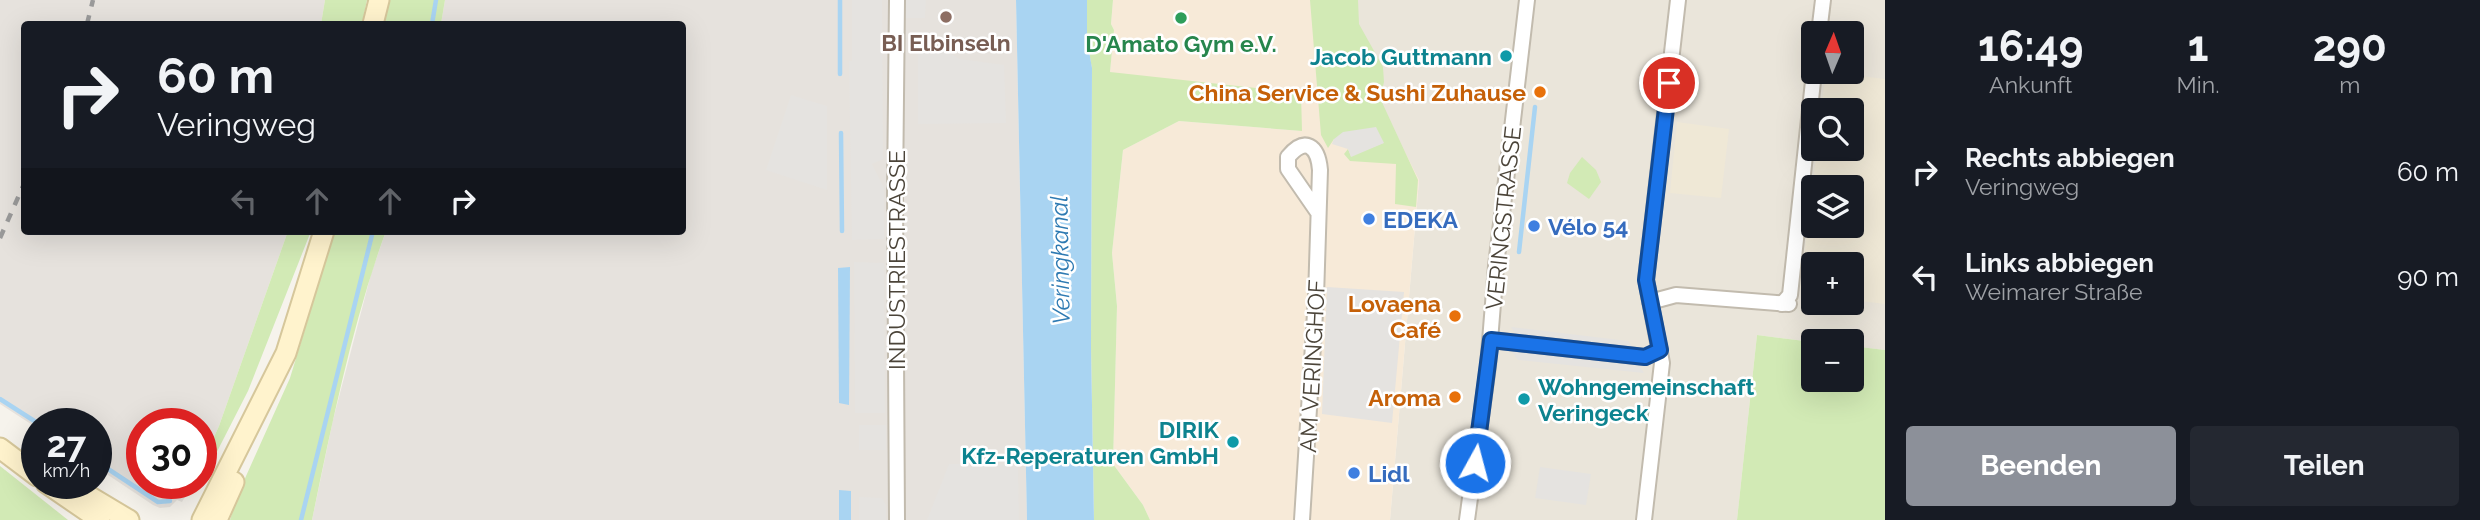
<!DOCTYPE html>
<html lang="de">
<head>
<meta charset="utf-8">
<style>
  body { margin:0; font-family:Raleway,sans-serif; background:#242831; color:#f1f3f6; height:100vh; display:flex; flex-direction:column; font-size:26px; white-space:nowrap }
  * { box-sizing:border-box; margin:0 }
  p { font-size:23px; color:#9ea1a6 }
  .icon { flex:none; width:38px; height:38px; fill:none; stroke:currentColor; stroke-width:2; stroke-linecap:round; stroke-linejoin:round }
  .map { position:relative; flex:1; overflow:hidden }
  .side { display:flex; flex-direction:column; background:#171b24; width:595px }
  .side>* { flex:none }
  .banner { position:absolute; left:21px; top:21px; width:665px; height:214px; border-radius:7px; box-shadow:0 7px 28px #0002; background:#171b24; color:#f1f3f6; overflow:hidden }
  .needle { width:46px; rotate:2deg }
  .buttons { position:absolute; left:1801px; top:21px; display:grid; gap:14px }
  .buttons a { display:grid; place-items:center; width:63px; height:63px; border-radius:7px; background:#171b24; box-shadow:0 7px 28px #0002; font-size:35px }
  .speed { position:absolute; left:21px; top:408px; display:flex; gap:14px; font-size:35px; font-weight:700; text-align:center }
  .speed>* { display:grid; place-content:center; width:91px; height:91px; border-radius:50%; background:#171b24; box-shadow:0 7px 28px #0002; line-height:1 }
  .speed small { font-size:18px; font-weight:400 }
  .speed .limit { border:10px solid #d22; background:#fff; color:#111 }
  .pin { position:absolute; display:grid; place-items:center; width:60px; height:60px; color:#fff; margin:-30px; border:4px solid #fff; border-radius:50%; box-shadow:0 2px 7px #0007 }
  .me { position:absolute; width:77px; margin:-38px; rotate:7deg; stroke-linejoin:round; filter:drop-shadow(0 0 5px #0008) }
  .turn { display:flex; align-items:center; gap:24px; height:147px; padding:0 21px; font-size:32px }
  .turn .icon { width:91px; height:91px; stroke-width:2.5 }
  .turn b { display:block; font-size:49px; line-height:60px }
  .lanes { display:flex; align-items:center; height:66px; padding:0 21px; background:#0003; justify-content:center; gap:35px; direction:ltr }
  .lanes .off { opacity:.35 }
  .eta { display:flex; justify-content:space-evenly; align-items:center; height:119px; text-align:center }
  .eta b { font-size:42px; font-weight:700; line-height:49px }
  .action { display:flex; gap:14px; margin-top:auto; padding:14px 21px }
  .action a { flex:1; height:80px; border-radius:7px; background:#8c9099; color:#fff; font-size:28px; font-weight:700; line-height:80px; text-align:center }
  .action a+a { background:#242831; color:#f1f3f6 }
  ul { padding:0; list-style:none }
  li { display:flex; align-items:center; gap:21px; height:105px; padding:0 21px }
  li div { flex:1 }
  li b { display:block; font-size:26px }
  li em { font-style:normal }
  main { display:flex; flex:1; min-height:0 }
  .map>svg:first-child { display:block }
  .residential { fill:#eae5da; fill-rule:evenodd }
  .commercial { fill:#f7ead8 }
  .industrial { fill:#e6e2dd }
  .education { fill:#efe8d6; fill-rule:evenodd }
  .green { fill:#d2eab5 }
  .parking { fill:#e5e3e0 }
  .water { fill:#a9d4f2 }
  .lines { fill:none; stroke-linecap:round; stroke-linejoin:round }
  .stream { stroke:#a9d4f2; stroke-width:4.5 }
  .minor-casing { stroke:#c2bbae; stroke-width:18 }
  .secondary-casing { stroke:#d6c79b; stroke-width:23 }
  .minor { stroke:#fff; stroke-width:14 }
  .secondary { stroke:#fff3cd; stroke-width:19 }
  .rail { stroke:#9a9a9a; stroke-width:4.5; stroke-dasharray:9 9; stroke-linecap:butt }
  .route-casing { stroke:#114b97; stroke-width:18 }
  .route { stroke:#1a73e8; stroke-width:12 }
  .education-dot { fill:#8d6e63; stroke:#fff; stroke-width:2.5 }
  .leisure-dot { fill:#2e9e5b; stroke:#fff; stroke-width:2.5 }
  .culture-dot { fill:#0f9aa8; stroke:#fff; stroke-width:2.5 }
  .food-dot { fill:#e8710a; stroke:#fff; stroke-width:2.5 }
  .shop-dot { fill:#3f7fe0; stroke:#fff; stroke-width:2.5 }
  .labels { text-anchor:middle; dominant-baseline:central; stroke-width:5; stroke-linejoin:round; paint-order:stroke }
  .education-label { font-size:23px; font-weight:bold; fill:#785e54; stroke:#fff }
  .leisure-label { font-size:23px; font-weight:bold; fill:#27864d; stroke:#fff }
  .culture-label { font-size:23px; font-weight:bold; fill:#0d838f; stroke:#fff; text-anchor:end }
  .food-label { font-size:23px; font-weight:bold; fill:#c56008; stroke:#fff; text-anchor:end }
  .street-label { font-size:23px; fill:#4b4439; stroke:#fff }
  .shop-label { font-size:23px; font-weight:bold; fill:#366cbe; stroke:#fff; text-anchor:start }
  .water-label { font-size:24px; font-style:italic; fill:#2e7ab2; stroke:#fff }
</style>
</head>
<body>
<main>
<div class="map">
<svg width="1885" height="520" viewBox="0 0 1885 520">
  <rect width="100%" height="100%" fill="#f6f3ec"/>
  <path class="residential" d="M 1315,0 L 1885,0 L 1885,350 L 1852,346 L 1852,341 L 1813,342 L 1757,335 L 1737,520 L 1390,520 L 1419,180 ZM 1813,33 L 1852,33 L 1852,72 L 1813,72 ZM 1813,110 L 1852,110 L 1852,149 L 1813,149 ZM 1813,187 L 1852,187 L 1852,226 L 1813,226 ZM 1813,264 L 1852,264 L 1852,303 L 1813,303 Z"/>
  <polygon class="commercial" points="1113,0 1315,0 1391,124 1419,180 1390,520 1150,520 1143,505 1113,464 1117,306 1112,253 1123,150 1179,121 1302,131 1110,72 1114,30 1111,24"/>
  <g class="industrial">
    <polygon points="0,0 325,0 321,24 24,24 24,231 288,231 219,426 201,466 201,424 142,424 142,483 193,483 182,502 177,500 170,507 160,508 153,505 96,467 96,424 37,424 37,428 0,404"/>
    <polygon points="445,0 1016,0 1027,520 312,520 333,420 371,274 386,231 682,231 682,24 441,24"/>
  </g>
  <g class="education">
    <path d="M 1835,73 L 1885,79 L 1885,304 L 1852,300 L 1852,264 L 1813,264 L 1813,295 L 1807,294 L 1800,289 L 1817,149 L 1852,149 L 1852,110 L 1821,110 L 1825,79 ZM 1813,187 L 1852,187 L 1852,226 L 1813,226 Z"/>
    <polygon points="1677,122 1729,129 1721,198 1670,193"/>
  </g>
  <g class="green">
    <polygon points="325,0 367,0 362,24 321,24"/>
    <polygon points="389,0 445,0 441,24 384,24"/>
    <polygon points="1087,0 1113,0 1111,24 1114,30 1110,72 1301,93 1302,131 1179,121 1123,150 1112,253 1117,306 1113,464 1143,505 1150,520 1094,520 1091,347 1092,69 1087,40"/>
    <polygon points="1310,0 1358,0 1359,24 1383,67 1384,82 1380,98 1418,180 1416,207 1395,204 1396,164 1350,161 1344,154 1348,149 1351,156 1383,143 1334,139 1328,148 1321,135"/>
    <polygon points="1582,157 1596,170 1601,182 1589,199 1567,183 1570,173"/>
    <polygon points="288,231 311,231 248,391 201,483 201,466 219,426"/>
    <path d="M 335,231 L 386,231 C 352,324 332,423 312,520 L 230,520 L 238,494 L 290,378 Z"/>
    <polygon points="1757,335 1813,342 1813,380 1852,380 1852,346 1885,350 1885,520 1737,520"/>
    <polygon points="0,466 68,520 0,520"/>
  </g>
  <g class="parking">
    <polygon points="852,0 882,0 883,159 872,164 884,188 884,239 852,240 849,61 852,61"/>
    <polygon points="901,0 926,0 925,18 901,18"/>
    <polygon points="918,45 935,45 960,59 1004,65 1006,123 918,124"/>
    <polygon points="791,95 827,106 827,190 766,170"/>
    <polygon points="1376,127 1384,143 1351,157 1348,149 1332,144 1334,139 1343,132"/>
    <polygon points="854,262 884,263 885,413 855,413"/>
    <polygon points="1327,287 1404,292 1392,423 1322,414"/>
    <polygon points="1511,327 1628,341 1636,351 1519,339"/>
    <polygon points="1509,348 1637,362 1644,373 1518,360"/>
    <rect x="859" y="425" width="27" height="25"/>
    <polygon points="949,464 1018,464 1019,520 927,520"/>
    <polygon points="1540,467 1591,474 1586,505 1535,498"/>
    <polygon points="859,497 882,498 886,505 886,520 859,520"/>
  </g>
  <g class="water">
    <polygon points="1016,0 1087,0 1087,40 1092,68 1091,347 1094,520 1027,520"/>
    <polygon points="850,267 849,405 839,403 838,268"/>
    <polygon points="839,490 851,491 851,520 839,520"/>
  </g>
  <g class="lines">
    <g class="stream">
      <polyline points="840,0 840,74"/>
      <polyline points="432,24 436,0"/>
      <polyline points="841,133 842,231"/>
      <polyline points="1519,252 1535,107"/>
      <polyline points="0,399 39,424"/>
      <polyline points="96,461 158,502 170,501"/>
      <polyline points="301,520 373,231"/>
    </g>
    <g class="minor-casing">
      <g id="minor">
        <polyline points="1819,33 1823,0"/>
        <polyline points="1650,302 1676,295 1789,304"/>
        <polyline points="1782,304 1790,295 1814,72"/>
        <polyline points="1491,340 1645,357 1660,350"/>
        <polyline points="897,520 895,194 897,0"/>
        <path d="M 1302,520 L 1316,297 L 1320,170 C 1318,146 1305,136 1288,157 L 1288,169 L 1317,211"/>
        <polyline points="1467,520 1488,366 1496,266 1527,0"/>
        <polyline points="1644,520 1662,363 1646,280 1678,0"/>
      </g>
    </g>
    <g class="secondary-casing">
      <g id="secondary">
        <polyline points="373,24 379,0"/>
        <polyline points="0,448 37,476"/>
        <polyline points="46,483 100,520"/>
        <polyline points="67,483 129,520"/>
        <polyline points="202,520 286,353 324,231"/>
        <polyline points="217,520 234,482"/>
      </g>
    </g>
    <use href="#minor" class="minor"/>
    <use href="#secondary" class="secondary"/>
    <g class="rail">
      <polyline points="87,24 93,0"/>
      <polyline points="0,238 24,184"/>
    </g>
  </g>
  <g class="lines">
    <g class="route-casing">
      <polyline id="route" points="1475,463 1491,340 1645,357 1660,350 1646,280 1669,83"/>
    </g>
    <use href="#route" class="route"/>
  </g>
  <circle class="education-dot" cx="946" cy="17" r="7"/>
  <circle class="leisure-dot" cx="1181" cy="18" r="7"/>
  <g class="culture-dot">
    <circle cx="1506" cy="56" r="7"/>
    <circle cx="1524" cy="399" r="7"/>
    <circle cx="1233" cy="442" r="7"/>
  </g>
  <g class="food-dot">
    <circle cx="1540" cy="92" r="7"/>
    <circle cx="1455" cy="316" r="7"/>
    <circle cx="1455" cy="397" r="7"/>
  </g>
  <g class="shop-dot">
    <circle cx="1369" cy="219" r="7"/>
    <circle cx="1534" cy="226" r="7"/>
    <circle cx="1354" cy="473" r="7"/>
  </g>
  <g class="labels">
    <g class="education-label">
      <text x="946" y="42">BI Elbinseln</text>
    </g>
    <g class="leisure-label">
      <text x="1181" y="43">D'Amato Gym e.V.</text>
    </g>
    <g class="culture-label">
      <text x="1492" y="56">Jacob Guttmann</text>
      <text x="1538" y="386" text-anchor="start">Wohngemeinschaft<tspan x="1538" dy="26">Veringeck</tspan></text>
      <text x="1219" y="429">DIRIK<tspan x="1219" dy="26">Kfz-Reperaturen GmbH</tspan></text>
    </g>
    <g class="food-label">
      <text x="1526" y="92">China Service &amp; Sushi Zuhause</text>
      <text x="1441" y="303">Lovaena<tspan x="1441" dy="26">Café</tspan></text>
      <text x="1441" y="397">Aroma</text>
    </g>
    <g class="street-label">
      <text transform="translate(1503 218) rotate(-84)">VERINGSTRASSE</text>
      <text transform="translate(896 260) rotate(-90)">INDUSTRIESTRASSE</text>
      <text transform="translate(1312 366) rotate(-87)">AM VERINGHOF</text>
    </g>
    <g class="shop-label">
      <text x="1383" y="219">EDEKA</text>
      <text x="1548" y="226">Vélo 54</text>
      <text x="1368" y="473">Lidl</text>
    </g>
    <g class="water-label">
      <text transform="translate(1060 260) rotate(-91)">Veringkanal</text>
    </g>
  </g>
</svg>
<div class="buttons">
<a><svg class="needle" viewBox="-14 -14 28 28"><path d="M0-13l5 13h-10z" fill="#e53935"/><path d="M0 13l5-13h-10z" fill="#9ea1a6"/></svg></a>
<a><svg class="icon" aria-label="search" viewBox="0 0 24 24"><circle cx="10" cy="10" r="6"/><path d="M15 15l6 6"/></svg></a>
<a><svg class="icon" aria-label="layers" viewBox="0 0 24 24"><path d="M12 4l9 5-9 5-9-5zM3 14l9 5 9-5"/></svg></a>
<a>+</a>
<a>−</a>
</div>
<div class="speed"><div>27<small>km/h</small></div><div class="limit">30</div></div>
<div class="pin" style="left:1669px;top:83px;background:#d93025"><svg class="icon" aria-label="arrive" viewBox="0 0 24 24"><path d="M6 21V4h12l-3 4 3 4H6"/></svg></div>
<svg class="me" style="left:1475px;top:463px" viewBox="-20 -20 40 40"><circle r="17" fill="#1a73e8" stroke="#fff" stroke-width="3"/><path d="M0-11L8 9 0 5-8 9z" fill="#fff"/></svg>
<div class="banner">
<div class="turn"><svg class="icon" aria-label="right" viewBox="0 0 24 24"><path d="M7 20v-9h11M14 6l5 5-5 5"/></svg><div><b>60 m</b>Veringweg</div></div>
<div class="lanes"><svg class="icon off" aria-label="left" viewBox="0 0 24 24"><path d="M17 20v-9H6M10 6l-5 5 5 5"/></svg><svg class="icon off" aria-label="ahead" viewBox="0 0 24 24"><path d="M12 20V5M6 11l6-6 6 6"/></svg><svg class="icon off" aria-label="ahead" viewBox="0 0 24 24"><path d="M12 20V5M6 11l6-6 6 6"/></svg><svg class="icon" aria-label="right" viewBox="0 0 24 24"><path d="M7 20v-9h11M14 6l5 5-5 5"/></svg></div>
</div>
</div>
<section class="side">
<div class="eta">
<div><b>16:49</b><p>Ankunft</p></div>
<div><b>1</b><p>Min.</p></div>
<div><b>290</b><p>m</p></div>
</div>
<ul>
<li><svg class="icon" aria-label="right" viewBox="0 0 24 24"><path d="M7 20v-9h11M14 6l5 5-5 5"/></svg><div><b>Rechts abbiegen</b><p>Veringweg</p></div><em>60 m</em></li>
<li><svg class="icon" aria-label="left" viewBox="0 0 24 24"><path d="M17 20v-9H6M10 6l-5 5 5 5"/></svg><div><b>Links abbiegen</b><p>Weimarer Straße</p></div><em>90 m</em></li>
</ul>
<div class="action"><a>Beenden</a><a>Teilen</a></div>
</section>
</main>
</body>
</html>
